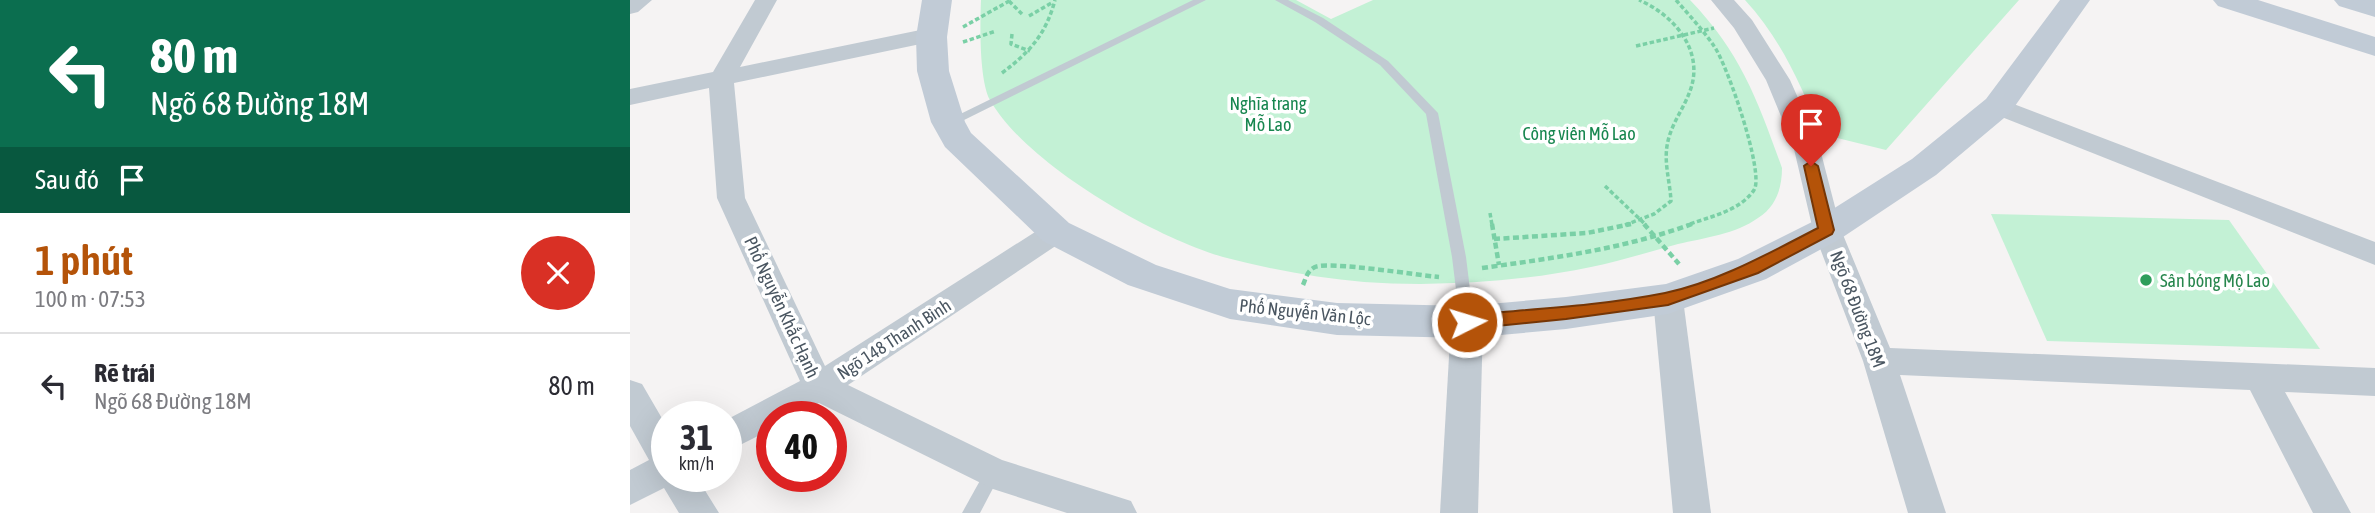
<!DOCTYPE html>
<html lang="vi">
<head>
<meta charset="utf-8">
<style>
  body { margin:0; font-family:"Asap Condensed",sans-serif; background:#f7f7f7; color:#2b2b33; height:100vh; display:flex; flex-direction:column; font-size:26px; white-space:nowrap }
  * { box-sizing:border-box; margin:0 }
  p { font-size:23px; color:#7c7c81 }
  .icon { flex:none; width:38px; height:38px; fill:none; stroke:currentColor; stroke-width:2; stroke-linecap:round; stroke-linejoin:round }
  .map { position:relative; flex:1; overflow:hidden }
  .sheet { display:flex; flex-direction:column; background:#fff; width:630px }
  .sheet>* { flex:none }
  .banner { background:#0b6e4f; color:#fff; overflow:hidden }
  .speed { position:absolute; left:21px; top:401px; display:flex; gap:14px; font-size:35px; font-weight:700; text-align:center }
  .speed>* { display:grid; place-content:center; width:91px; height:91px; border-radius:50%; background:#fff; box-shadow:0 7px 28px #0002; line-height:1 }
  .speed small { font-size:18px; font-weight:400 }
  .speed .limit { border:10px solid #d22; background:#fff; color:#111 }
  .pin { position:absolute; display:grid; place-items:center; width:60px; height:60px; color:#fff; margin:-72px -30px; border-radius:50% 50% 50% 0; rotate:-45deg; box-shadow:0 0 7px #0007 }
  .pin .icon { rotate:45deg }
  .me { position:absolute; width:77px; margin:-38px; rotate:85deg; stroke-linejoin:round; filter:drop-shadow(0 0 5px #0008) }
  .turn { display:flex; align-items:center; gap:24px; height:147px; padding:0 35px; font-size:32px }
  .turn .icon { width:91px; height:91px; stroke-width:2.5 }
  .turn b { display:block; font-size:49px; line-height:60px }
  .then { display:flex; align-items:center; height:66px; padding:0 35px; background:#0003; gap:14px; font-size:26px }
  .round { display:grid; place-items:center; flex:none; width:74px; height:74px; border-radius:37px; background:#f7f7f7 }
  .overview { display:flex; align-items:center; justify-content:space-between; height:119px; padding:0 35px }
  h1 { font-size:42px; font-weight:600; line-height:52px; color:#b45309 }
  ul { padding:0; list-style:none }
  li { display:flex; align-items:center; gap:21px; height:105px; padding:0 35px; border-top:2px solid #e1e1e2 }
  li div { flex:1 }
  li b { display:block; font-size:26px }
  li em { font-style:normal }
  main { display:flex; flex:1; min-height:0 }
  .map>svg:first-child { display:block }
  .green { fill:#c3f1d5 }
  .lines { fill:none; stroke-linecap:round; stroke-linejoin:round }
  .path-far1 { stroke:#7ad0a6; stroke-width:3.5; stroke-dasharray:4.5 2.5; stroke-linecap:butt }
  .path { stroke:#7ad0a6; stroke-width:4.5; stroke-dasharray:6 3.5; stroke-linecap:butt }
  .lane { fill:#c1cad2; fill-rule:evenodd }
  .street { fill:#c1cad2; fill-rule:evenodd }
  .secondary { fill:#c1cbd6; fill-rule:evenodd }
  .route { fill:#b45309; stroke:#753606; stroke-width:2 }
  .leisure-dot { fill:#2e9e5b; stroke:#fff; stroke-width:2.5 }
  .labels { text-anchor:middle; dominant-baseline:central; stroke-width:7; stroke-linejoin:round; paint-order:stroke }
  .park-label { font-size:18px; fill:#17864f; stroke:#fff }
  .leisure-label { font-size:18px; fill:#27864d; stroke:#fff; text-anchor:start }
  .street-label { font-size:18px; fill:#4a5661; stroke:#fff }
</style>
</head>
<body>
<main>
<section class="sheet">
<div class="banner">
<div class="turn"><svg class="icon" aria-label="left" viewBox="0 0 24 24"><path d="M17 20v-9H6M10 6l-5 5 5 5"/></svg><div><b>80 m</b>Ngõ 68 Đường 18M</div></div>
<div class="then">Sau đó<svg class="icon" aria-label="arrive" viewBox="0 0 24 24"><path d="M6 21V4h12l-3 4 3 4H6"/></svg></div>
</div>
<div class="overview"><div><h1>1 phút</h1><p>100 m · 07:53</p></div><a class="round" style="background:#d93025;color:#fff"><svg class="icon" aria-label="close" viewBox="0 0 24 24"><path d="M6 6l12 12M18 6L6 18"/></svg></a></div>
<ul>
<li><svg class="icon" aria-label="left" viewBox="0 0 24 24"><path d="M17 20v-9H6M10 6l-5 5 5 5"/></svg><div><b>Rẽ trái</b><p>Ngõ 68 Đường 18M</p></div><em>80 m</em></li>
</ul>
</section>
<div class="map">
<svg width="1745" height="513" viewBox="0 0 1745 513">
  <rect width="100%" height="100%" fill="#f5f3f3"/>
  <g class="green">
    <path d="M 351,0 L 666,0 L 701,19 L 743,0 L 1060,0 C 1111,53 1128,101 1152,168 C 1152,188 1146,207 1128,218 C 1106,234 1074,238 1048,244 C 1019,252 990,261 961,267 C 890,282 807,287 734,282 C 687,278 639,269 593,257 C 523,237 396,164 360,100 C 349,80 350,23 351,0 Z"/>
    <path d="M 1115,0 L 1389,0 L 1256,150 L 1191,134 C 1171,85 1151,39 1115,0 Z"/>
    <polygon points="1361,214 1599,220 1690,349 1417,341"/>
  </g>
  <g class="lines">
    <g class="path-far1">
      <path d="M 1046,0 C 1059,15 1073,30 1084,46 C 1097,64 1135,174 1124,190 C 1110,211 1079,217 1057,225"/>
      <polyline points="379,1 392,14"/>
      <polyline points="399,16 423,2"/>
      <polyline points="333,27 381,0"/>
      <polyline points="382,34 381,44 400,51"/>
      <polyline points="333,42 366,31"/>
      <polyline points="1006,46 1084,28"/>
      <path d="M 372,73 C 400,52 416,34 425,0"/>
      <polyline points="975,186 1016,225"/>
      <polyline points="860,213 862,225"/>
      <path d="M 995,225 L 1024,214 L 1041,201 C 1040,181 1033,161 1038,141 C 1042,123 1054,108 1060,91 C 1075,51 1044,15 1009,0"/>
    </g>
    <g class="path">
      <polyline points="862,224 869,265"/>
      <polyline points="1014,224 1049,264"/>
      <polyline points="864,239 957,233 1001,224"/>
      <path d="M 852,268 C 924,258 993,249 1062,224"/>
      <path d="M 673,285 C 676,278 677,271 685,267 C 699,261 786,275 809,277"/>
    </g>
    <g class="lane">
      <polygon points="563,0 576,0 322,126 314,126 312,123"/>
      <polygon points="645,0 658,0 693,18 758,61 808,113 836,257 844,322 842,326 832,326 830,322 822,257 796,114 750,65 685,22"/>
      <polygon points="363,466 369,468 371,473 350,513 332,513 357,468"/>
    </g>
    <g class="street">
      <polygon points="0,0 22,0 8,12 0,14"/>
      <polygon points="125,0 147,0 110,67 300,28 308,30 312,35 308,40 300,42 104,83 115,198 195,366 416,225 426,222 436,225 441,232 436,239 218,385 372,460 501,501 507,513 437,513 363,489 189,403 165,416 142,416 142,429 96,452 96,420 170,381 87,198 79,88 0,105 0,89 83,72"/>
      <polygon points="1081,0 1104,0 1122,20 1160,80 1189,145 1211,230 1260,348 1745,368 1745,396 1655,392 1721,513 1683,513 1620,390 1270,375 1316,513 1278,513 1233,361 1183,230 1163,145 1136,80 1104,28"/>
      <polygon points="1368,98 1745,242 1745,265 1359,112 1355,106 1359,100"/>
      <polygon points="1038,287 1049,291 1053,299 1081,513 1043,513 1023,299 1027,291"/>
      <polygon points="837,310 848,313 853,322 848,513 810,513 821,322 826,313"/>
      <polygon points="0,380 12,384 37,427 37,476 66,476 89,513 49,513 34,488 0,505 0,470 19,460 0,426"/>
    </g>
    <g class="secondary">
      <polygon points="292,0 322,0 317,37 319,71 335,122 341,133 439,223 526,265 600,289 707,303 837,306 936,297 1036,284 1108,259 1184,221 1282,159 1356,99 1430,0 1460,0 1380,113 1306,175 1210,239 1136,279 1038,314 936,329 837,338 707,335 600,319 498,285 413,241 315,147 301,122 287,71 286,37"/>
      <polygon points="1583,0 1628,0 1745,37 1745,56 1588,6"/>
      <polygon points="1704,0 1745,0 1745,17 1709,6"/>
    </g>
  </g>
  <path class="route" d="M 1181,161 L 1188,166 L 1204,230 L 1202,234 L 1128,273 L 1038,305 L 936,319 L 837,329 L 831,327 L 828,322 L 831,317 L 837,315 C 903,309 970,306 1035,293 C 1088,282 1141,252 1188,228 L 1174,166 Z"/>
  <circle class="leisure-dot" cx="1516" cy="280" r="7"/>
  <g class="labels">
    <g class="park-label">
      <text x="638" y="103">Nghĩa trang<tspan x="638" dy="21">Mỗ Lao</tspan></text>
      <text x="949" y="133">Công viên Mỗ Lao</text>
    </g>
    <g class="leisure-label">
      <text x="1530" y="280">Sân bóng Mộ Lao</text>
    </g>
    <g class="street-label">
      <text transform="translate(152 307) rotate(65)">Phố Nguyễn Khắc Hạnh</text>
      <text transform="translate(1228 309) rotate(69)">Ngõ 68 Đường 18M</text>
      <text transform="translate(675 312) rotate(6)">Phố Nguyễn Văn Lộc</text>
      <text transform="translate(264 339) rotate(-33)">Ngõ 148 Thanh Bình</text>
    </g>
  </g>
</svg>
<div class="speed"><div>31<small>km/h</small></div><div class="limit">40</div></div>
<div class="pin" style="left:1181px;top:166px;background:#d93025"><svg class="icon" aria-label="arrive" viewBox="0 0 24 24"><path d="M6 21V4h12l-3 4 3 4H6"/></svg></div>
<svg class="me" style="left:837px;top:322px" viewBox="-20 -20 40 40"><circle r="17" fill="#b45309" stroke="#fff" stroke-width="3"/><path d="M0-11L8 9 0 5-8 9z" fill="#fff"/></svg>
</div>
</main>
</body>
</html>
